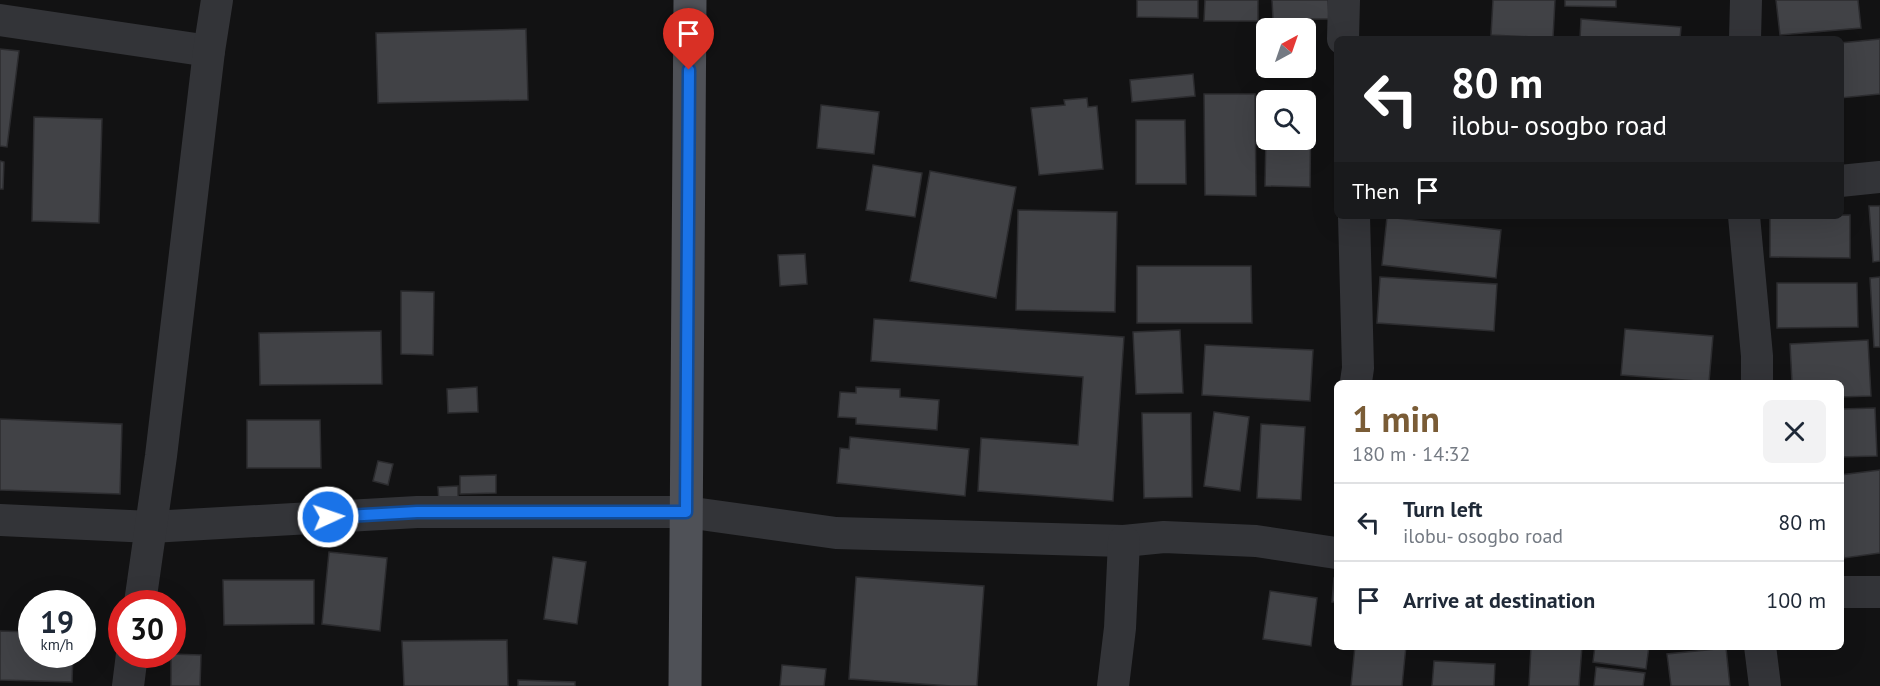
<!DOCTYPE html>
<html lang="en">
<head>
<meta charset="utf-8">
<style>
  body { margin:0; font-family:"PT Sans",sans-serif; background:#f2f2f3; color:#1f2937; height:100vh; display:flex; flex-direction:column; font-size:22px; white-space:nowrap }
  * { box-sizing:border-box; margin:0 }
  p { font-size:20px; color:#747a83 }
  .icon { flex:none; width:33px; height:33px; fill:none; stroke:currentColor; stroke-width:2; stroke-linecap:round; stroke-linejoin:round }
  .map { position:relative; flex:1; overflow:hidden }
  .details { position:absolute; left:1334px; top:380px; width:510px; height:270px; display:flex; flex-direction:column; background:#fff; border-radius:9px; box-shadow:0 6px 24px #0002 }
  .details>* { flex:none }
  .hud { position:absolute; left:1334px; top:36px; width:510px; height:183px; border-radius:9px; box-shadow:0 6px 24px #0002; background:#202124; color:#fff; overflow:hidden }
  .needle { width:39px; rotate:40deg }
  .buttons { position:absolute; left:1256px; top:18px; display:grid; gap:12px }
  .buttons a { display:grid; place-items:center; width:60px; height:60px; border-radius:9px; background:#fff; box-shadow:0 6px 24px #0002; font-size:30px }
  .speed { position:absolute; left:18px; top:590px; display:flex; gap:12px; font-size:30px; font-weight:700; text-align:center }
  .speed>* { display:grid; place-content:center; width:78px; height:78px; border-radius:50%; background:#fff; box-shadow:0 6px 24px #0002; line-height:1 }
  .speed small { font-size:15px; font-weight:400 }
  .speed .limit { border:9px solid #d22; background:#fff; color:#111 }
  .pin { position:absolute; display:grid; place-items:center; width:51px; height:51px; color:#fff; margin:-62px -26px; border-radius:50% 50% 50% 0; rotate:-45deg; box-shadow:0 0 6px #0007 }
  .pin .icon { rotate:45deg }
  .me { position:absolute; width:66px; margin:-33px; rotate:87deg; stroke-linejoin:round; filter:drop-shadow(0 0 4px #0008) }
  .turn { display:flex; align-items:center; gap:21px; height:126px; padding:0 18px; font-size:27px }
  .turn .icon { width:78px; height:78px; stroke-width:2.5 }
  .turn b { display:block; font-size:42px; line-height:51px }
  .then { display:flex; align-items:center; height:57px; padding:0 18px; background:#0003; gap:12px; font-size:22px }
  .round { display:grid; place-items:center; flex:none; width:63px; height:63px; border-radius:9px; background:#f2f2f3 }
  .headline { display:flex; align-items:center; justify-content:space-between; height:102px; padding:0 18px }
  h1 { font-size:36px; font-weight:700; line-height:45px; color:#7a5c36 }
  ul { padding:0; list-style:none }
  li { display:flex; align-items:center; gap:18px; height:78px; padding:0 18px; border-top:2px solid #e0e1e3 }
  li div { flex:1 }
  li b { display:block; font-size:22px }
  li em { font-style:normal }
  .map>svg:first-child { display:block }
  .building { fill:#414246; stroke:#2c2c2f; stroke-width:1.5 }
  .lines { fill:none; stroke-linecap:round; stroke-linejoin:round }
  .minor { stroke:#333438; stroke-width:32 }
  .major { stroke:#4f5157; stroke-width:33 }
  .route-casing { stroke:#114b97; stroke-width:15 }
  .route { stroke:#1a73e8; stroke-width:10 }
</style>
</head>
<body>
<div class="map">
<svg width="1880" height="686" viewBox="0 0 1880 686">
  <rect width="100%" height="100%" fill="#121213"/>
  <g class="building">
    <polygon points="1137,0 1198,0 1198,18 1137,17"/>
    <polygon points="1205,0 1258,0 1258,21 1204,21"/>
    <polygon points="1272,0 1328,0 1329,19 1273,19"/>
    <polygon points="1493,0 1555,0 1553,38 1491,35"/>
    <polygon points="1565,0 1616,0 1616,7 1565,6"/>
    <polygon points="1776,0 1858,0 1861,28 1780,35"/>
    <polygon points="1581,19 1681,27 1680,39 1580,39"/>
    <polygon points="526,29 528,100 378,103 376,33"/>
    <polygon points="1880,39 1880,94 1840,98 1840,43"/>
    <polygon points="0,49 19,51 7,147 0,146"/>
    <polygon points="1193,74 1195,96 1132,102 1130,80"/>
    <polygon points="1204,94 1255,94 1256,196 1205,195"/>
    <polygon points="1266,94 1311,95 1310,187 1265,186 1266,131 1266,140 1305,140 1305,100 1266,100"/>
    <polygon points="1087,98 1088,107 1097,106 1103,169 1039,175 1031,108 1065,105 1064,100"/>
    <polygon points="821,105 879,112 874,154 817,148"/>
    <polygon points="34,117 102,119 99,223 32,221"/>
    <polygon points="1136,120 1185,120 1186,184 1136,184"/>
    <polygon points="0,161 4,162 3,189 0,189"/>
    <polygon points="873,165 922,173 915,217 866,210"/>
    <polygon points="930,171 1016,187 996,298 910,281"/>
    <polygon points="1869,206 1880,206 1880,261 1873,262"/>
    <polygon points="1018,210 1117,212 1115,312 1016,310"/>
    <polygon points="1850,215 1850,258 1770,257 1770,216"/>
    <polygon points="1387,217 1501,230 1496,278 1382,265"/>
    <polygon points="805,254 807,284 780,286 778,255"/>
    <polygon points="1137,266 1251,266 1252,323 1137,323"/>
    <polygon points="1380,277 1497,284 1494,331 1377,323"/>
    <polygon points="1880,277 1880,347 1874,347 1870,278"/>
    <polygon points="1777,283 1857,283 1858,327 1777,328"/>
    <polygon points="401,291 434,292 433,355 401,354"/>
    <polygon points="874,319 1124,337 1113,501 978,491 981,438 1078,445 1083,377 871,361"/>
    <polygon points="1625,329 1713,336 1709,382 1621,375"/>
    <polygon points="1180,330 1183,393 1136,394 1133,332"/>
    <polygon points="381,331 382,384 260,385 259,333"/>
    <polygon points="1868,340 1871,396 1840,397 1840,382 1792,382 1790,344"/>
    <polygon points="1205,345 1313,350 1310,401 1202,395"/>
    <polygon points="477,387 478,412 448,413 447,389"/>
    <polygon points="856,387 900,389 900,397 939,400 937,430 856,424 856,418 838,417 840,392 856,393"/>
    <polygon points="1875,408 1877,456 1840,457 1840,409"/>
    <polygon points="1214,412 1249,417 1240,491 1204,486"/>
    <polygon points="1142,413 1191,413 1192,497 1144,498"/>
    <polygon points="0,419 122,424 120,494 0,490"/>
    <polygon points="247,420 320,420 321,468 247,468"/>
    <polygon points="1261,424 1305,427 1301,500 1257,498"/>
    <polygon points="850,437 969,449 965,496 837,483 840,448 849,449"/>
    <polygon points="378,461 393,464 388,485 373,481"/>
    <polygon points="1880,470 1880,553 1844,558 1840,534 1840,475"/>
    <polygon points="496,475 496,493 460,494 460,476"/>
    <polygon points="458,486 458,501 439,502 438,487"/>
    <polygon points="329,552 387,558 380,631 322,624"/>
    <polygon points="553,557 586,562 577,624 544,619"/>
    <polygon points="856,577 984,586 977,686 951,686 849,679"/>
    <polygon points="1334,578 1336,578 1336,602 1332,602"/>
    <polygon points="223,580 314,580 314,624 224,625"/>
    <polygon points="1270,591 1317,598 1311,646 1263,639"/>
    <polygon points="0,631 32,632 32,654 73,654 72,682 0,680"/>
    <polygon points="507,640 508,686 404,686 402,641"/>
    <polygon points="1355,646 1406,646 1402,686 1351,686"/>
    <polygon points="1531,646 1582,646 1579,686 1529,686"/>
    <polygon points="1595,646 1649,646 1646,669 1593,662"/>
    <polygon points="1726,648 1730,686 1671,686 1667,654"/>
    <polygon points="171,654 201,655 200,686 171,686"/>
    <polygon points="1434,661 1495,664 1494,686 1432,686"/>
    <polygon points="782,665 826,669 824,686 780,686"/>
    <polygon points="1596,667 1645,673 1643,686 1594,686"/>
    <polygon points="518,680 575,682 575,686 518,686"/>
  </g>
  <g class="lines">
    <g class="minor">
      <polyline points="0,20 209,51"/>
      <polyline points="1343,39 1344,0"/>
      <polyline points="1745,39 1746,0"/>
      <polyline points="1840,181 1880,177"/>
      <polyline points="1354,216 1358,368 1356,382"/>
      <polyline points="1744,216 1757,356 1757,382"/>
      <polyline points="0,520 151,527 417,512 686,512 836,533 1124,541 1164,537 1256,541 1336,553"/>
      <polyline points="1840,592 1880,592"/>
      <polyline points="140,603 161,456 209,51 217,0"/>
      <polyline points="1760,646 1765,686"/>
      <polyline points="128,686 132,654"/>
      <polyline points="1113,686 1120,628 1124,541"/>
    </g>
    <polyline class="major" points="685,686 690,0"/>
  </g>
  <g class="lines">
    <g class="route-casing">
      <polyline id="route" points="328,517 417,512 686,512 689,70"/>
    </g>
    <use href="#route" class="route"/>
  </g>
</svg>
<div class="buttons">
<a><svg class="needle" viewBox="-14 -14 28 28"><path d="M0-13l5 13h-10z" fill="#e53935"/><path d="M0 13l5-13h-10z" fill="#747a83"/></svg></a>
<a><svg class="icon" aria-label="search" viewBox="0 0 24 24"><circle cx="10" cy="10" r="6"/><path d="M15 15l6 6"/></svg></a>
</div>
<div class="speed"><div>19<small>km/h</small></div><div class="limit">30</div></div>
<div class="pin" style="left:689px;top:70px;background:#d93025"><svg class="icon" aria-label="arrive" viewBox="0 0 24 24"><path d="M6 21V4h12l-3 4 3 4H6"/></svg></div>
<svg class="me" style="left:328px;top:517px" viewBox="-20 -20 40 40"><circle r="17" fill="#1a73e8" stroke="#fff" stroke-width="3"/><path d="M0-11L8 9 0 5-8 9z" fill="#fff"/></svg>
<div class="hud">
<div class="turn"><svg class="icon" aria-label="left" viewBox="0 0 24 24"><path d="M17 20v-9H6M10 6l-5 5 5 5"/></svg><div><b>80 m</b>ilobu- osogbo road</div></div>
<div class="then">Then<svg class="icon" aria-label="arrive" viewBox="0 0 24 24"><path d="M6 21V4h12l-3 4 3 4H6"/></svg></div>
</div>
<section class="details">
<div class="headline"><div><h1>1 min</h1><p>180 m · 14:32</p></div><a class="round"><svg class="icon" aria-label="close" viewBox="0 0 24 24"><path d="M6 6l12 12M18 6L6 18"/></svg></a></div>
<ul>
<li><svg class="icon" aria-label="left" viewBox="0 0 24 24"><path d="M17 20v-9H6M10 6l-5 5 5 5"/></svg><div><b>Turn left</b><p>ilobu- osogbo road</p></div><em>80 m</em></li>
<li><svg class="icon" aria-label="arrive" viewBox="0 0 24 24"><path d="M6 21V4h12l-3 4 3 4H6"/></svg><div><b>Arrive at destination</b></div><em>100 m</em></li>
</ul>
</section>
</div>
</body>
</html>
